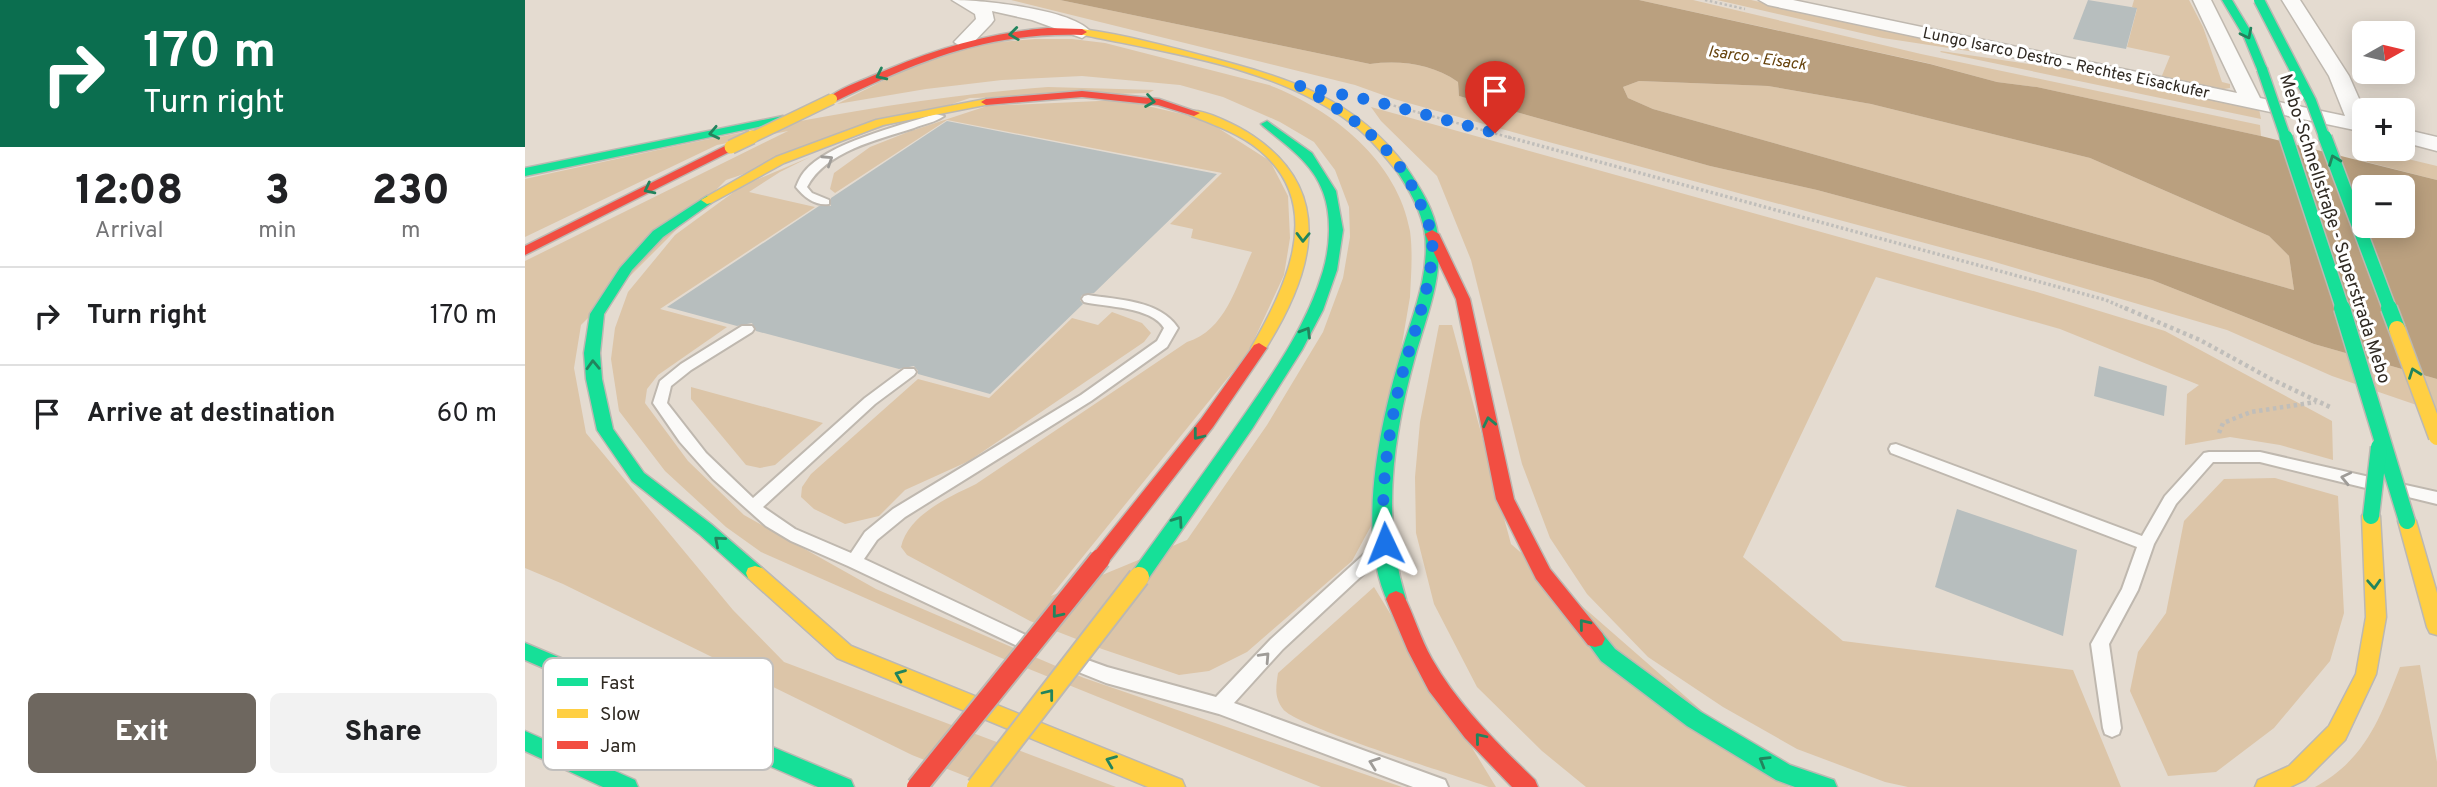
<!DOCTYPE html>
<html lang="en">
<head>
<meta charset="utf-8">
<style>
  body { margin:0; font-family:Overpass,sans-serif; background:#f2f2f2; color:#202124; height:100vh; display:flex; flex-direction:column; font-size:26px; white-space:nowrap }
  * { box-sizing:border-box; margin:0 }
  p { font-size:23px; color:#757577 }
  .icon { flex:none; width:38px; height:38px; fill:none; stroke:currentColor; stroke-width:2; stroke-linecap:round; stroke-linejoin:round }
  .map { position:relative; flex:1; overflow:hidden }
  .side { display:flex; flex-direction:column; background:#fff; width:525px }
  .side>* { flex:none }
  .banner { background:#0b6e4f; color:#fff; overflow:hidden }
  .needle { width:46px; rotate:82deg }
  .fabs { position:absolute; left:1827px; top:21px; display:grid; gap:14px }
  .fabs a { display:grid; place-items:center; width:63px; height:63px; border-radius:10px; background:#fff; box-shadow:0 4px 18px #0003; font-size:35px }
  .pin { position:absolute; display:grid; place-items:center; width:60px; height:60px; color:#fff; margin:-72px -30px; border-radius:50% 50% 50% 0; rotate:-45deg; box-shadow:0 0 7px #0007 }
  .pin .icon { rotate:45deg }
  .me { position:absolute; width:77px; margin:-38px; rotate:358deg; stroke-linejoin:round; filter:drop-shadow(0 0 5px #0008) }
  .turn { display:flex; align-items:center; gap:24px; height:147px; padding:0 28px; font-size:32px }
  .turn .icon { width:91px; height:91px; stroke-width:2.5 }
  .turn b { display:block; font-size:49px; line-height:60px }
  .eta { display:flex; justify-content:space-evenly; align-items:center; height:119px; text-align:center }
  .eta b { font-size:42px; font-weight:800; line-height:49px }
  .action { display:flex; gap:14px; margin-top:auto; padding:14px 28px }
  .action a { flex:1; height:80px; border-radius:10px; background:#6e675f; color:#fff; font-size:28px; font-weight:800; line-height:80px; text-align:center }
  .action a+a { background:#f2f2f2; color:#202124 }
  ul { padding:0; list-style:none }
  li { display:flex; align-items:center; gap:21px; height:98px; padding:0 28px; border-top:2px solid #e0e0e0 }
  li div { flex:1 }
  li b { display:block; font-size:26px }
  li em { font-style:normal }
  main { display:flex; flex:1; min-height:0 }
  .map>svg:first-child { display:block }
  .green { fill:#dcc5a8 }
  .water { fill:#baa07f; fill-rule:evenodd }
  .building { fill:#b7bebe }
  .lines { fill:none; stroke-linecap:round; stroke-linejoin:round }
  .lane-casing { stroke:#bfb8af; stroke-width:4 }
  .street-casing { stroke:#bfb8af; stroke-width:3 }
  .fast-casing { stroke:#bcb8b2; stroke-width:3 }
  .slow-casing { stroke:#bcb8b2; stroke-width:3 }
  .jam-casing { stroke:#bcb8b2; stroke-width:3 }
  .path-far2 { stroke:#c0beba; stroke-width:2.5; stroke-dasharray:2.5 2.5; stroke-linecap:butt }
  .path-far1 { stroke:#c0beba; stroke-width:3.5; stroke-dasharray:2.5 2.5; stroke-linecap:butt }
  .path { stroke:#c0beba; stroke-width:4.5; stroke-dasharray:3.5 3.5; stroke-linecap:butt }
  .lane { fill:#fbfaf8; fill-rule:evenodd }
  .street { fill:#fbfaf8; fill-rule:evenodd }
  .fast { fill:#16e098; fill-rule:evenodd }
  .slow { fill:#ffcf43; fill-rule:evenodd }
  .jam { fill:#f24e42; fill-rule:evenodd }
  .fast-bridge-far2-casing { stroke:#bcb8b2; stroke-width:13; stroke-linecap:butt }
  .fast-bridge-far1-casing { stroke:#bcb8b2; stroke-width:16; stroke-linecap:butt }
  .fast-bridge-casing { stroke:#bcb8b2; stroke-width:19; stroke-linecap:butt }
  .slow-bridge-far3-casing { stroke:#bcb8b2; stroke-width:13; stroke-linecap:butt }
  .slow-bridge-far2-casing { stroke:#bcb8b2; stroke-width:16; stroke-linecap:butt }
  .slow-bridge-far1-casing { stroke:#bcb8b2; stroke-width:19; stroke-linecap:butt }
  .slow-bridge-casing { stroke:#bcb8b2; stroke-width:24; stroke-linecap:butt }
  .jam-bridge-casing { stroke:#bcb8b2; stroke-width:24; stroke-linecap:butt }
  .fast-bridge-far2 { stroke:#16e098; stroke-width:10 }
  .fast-bridge-far1 { stroke:#16e098; stroke-width:13 }
  .fast-bridge { stroke:#16e098; stroke-width:16 }
  .slow-bridge-far3 { stroke:#ffcf43; stroke-width:10 }
  .slow-bridge-far2 { stroke:#ffcf43; stroke-width:13 }
  .slow-bridge-far1 { stroke:#ffcf43; stroke-width:16 }
  .slow-bridge { stroke:#ffcf43; stroke-width:20 }
  .jam-bridge { stroke:#f24e42; stroke-width:20 }
  .oneway { stroke:#22845d }
  .oneway2 { stroke:#9f9c98 }
  .route { stroke:#1a73e8; stroke-width:12; stroke-dasharray:0 21.6 }
  .labels { text-anchor:middle; dominant-baseline:central; stroke-width:6; stroke-linejoin:round; paint-order:stroke }
  .far-water-label { font-size:16px; font-style:italic; fill:#66430d; stroke:#fff }
  .far-street-label { font-size:16px; fill:#2f2922; stroke:#fff }
  .street-label { font-size:18px; fill:#2f2922; stroke:#fff }
  .key { fill:#fff; stroke:#c1bfbd; stroke-width:2 }
  .key-label { font-size:19px; fill:#2f2922 }
</style>
</head>
<body>
<main>
<section class="side">
<div class="banner">
<div class="turn"><svg class="icon" aria-label="right" viewBox="0 0 24 24"><path d="M7 20v-9h11M14 6l5 5-5 5"/></svg><div><b>170 m</b>Turn right</div></div>
</div>
<div class="eta">
<div><b>12:08</b><p>Arrival</p></div>
<div><b>3</b><p>min</p></div>
<div><b>230</b><p>m</p></div>
</div>
<ul>
<li><svg class="icon" aria-label="right" viewBox="0 0 24 24"><path d="M7 20v-9h11M14 6l5 5-5 5"/></svg><div><b>Turn right</b></div><em>170 m</em></li>
<li><svg class="icon" aria-label="arrive" viewBox="0 0 24 24"><path d="M6 21V4h12l-3 4 3 4H6"/></svg><div><b>Arrive at destination</b></div><em>60 m</em></li>
</ul>
<div class="action"><a>Exit</a><a>Share</a></div>
</section>
<div class="map">
<svg width="1912" height="787" viewBox="0 0 1912 787">
  <rect width="100%" height="100%" fill="#e4dbd0"/>
  <g class="green">
    <path d="M 486,0 L 535,0 L 845,64 C 876,60 907,64 933,82 L 934,96 L 1185,166 L 1292,190 L 1627,280 L 1789,344 L 1912,379 L 1912,412 L 1807,376 L 1702,330 L 1463,260 L 1020,141 L 869,99 L 830,85 Z"/>
    <polygon points="1114,0 1168,0 1396,54 1735,125 1736,136 1512,87 1472,82 1402,63"/>
    <polygon points="1192,0 1226,0 1483,57 1358,38"/>
    <polygon points="1609,0 1664,0 1678,27 1697,82 1705,84 1705,88 1693,90 1636,78 1645,56 1602,47 1612,9 1607,7"/>
    <path d="M 510,39 L 547,39 L 580,43 L 744,85 C 807,109 873,161 885,231 C 888,253 886,275 885,297 L 846,526 L 827,561 L 722,652 L 684,671 L 654,675 L 577,649 L 505,621 L 382,555 L 376,547 C 383,515 424,497 451,484 L 662,342 C 701,330 711,286 727,252 L 666,238 L 668,229 L 645,224 L 697,173 L 422,120 L 310,193 L 305,189 L 309,173 L 345,147 L 383,132 L 462,106 L 596,100 L 679,119 L 745,161 L 763,196 L 765,238 L 759,275 L 723,353 L 526,596 L 662,540 L 742,425 L 798,332 L 818,278 L 825,237 L 824,207 L 810,170 L 789,142 L 755,122 L 698,97 L 655,85 L 557,76 L 477,80 L 401,89 L 312,104 L 395,62 L 462,43 Z"/>
    <polygon points="1416,51 1552,71 1734,109 1736,119 1415,52"/>
    <polygon points="1114,81 1243,86 1346,104 1565,158 1744,236 1764,256 1769,290 1128,109 1103,98 1098,87"/>
    <path d="M 523,87 L 629,90 L 624,93 L 445,98 L 201,180 L 56,325 L 49,368 L 61,433 L 208,610 L 259,662 L 591,787 L 468,787 L 387,755 L 38,584 L 0,568 L 0,261 L 263,131 L 192,145 L 0,237 L 0,179 C 176,141 343,101 523,87 Z"/>
    <polygon points="846,107 1512,292 1640,331 1807,421 1808,460 1755,445 1705,437 1660,445 1662,394 1674,385 1535,329 1351,277 1218,557 1318,641 1548,670 1596,787 1383,787 1360,782 1272,749 1198,707 1123,657 1062,594 1025,538 997,464 946,260 912,176 856,121"/>
    <polygon points="1837,148 1912,166 1912,180 1842,162"/>
    <polygon points="285,157 255,172 224,192 290,207 135,309 202,327 133,375 122,389 120,403 163,461 219,515 351,589 559,678 877,787 796,787 474,657 236,552 201,527 140,471 94,411 86,359 90,328 103,292 150,235 217,186"/>
    <polygon points="587,312 617,323 626,333 619,342 444,461 380,490 354,516 320,524 289,509 276,497 277,487 286,474 393,379 464,398 547,318 573,325"/>
    <polygon points="914,325 927,325 986,544 1264,787 1061,787 1017,751 952,687 909,604 891,533 890,477 895,422"/>
    <polygon points="166,387 298,423 250,465 235,468 221,465 166,399"/>
    <polygon points="1750,478 1813,496 1819,613 1805,661 1749,728 1691,772 1643,776 1605,691 1613,652 1641,613 1659,521 1699,479"/>
    <path d="M 849,587 L 971,787 L 964,787 C 933,776 771,727 758,709 C 749,697 751,687 753,673 Z"/>
    <path d="M 1895,665 L 1912,762 L 1912,787 L 1790,787 C 1841,759 1855,718 1875,667 Z"/>
  </g>
  <path class="water" d="M 535,0 L 1114,0 L 1405,64 L 1472,82 L 1512,87 L 1736,136 L 1912,180 L 1912,379 L 1789,344 L 1627,280 L 1292,190 L 1185,166 L 934,96 L 933,82 C 907,64 876,60 845,64 ZM 1114,81 L 1243,86 L 1346,104 L 1565,158 L 1744,236 L 1764,256 L 1769,290 L 1128,109 L 1103,98 L 1098,87 ZM 1839,187 L 1878,187 L 1878,226 L 1839,226 Z"/>
  <g class="building">
    <polygon points="1563,0 1612,8 1601,49 1548,39"/>
    <polygon points="422,121 692,174 569,293 557,295 555,300 558,304 465,394 393,374 393,371 389,366 374,369 231,331 227,323 212,326 142,307 294,206 306,206 306,198"/>
    <polygon points="1574,366 1642,386 1639,416 1569,396"/>
    <polygon points="1432,509 1552,550 1538,636 1410,587"/>
  </g>
  <g class="lines">
    <g class="lane-casing">
      <g id="lane">
        <path d="M 410,114 L 419,116 C 411,122 399,124 389,128 C 352,140 301,151 282,187 L 287,193 L 304,200 L 304,204 C 290,206 279,197 271,187 C 273,182 275,177 279,172 C 302,143 375,126 410,114 Z"/>
        <path d="M 563,295 C 593,300 635,300 653,328 L 642,347 L 566,401 L 380,517 L 352,540 L 339,559 L 505,637 L 508,642 L 505,647 L 499,649 L 323,566 L 266,541 L 241,526 L 188,479 L 155,442 L 128,403 L 135,381 L 156,364 L 217,326 L 227,326 L 229,329 L 227,332 L 166,370 L 146,386 L 142,403 L 181,453 L 228,498 L 340,398 L 379,369 L 389,369 L 391,372 L 389,375 L 350,404 L 238,507 L 270,529 L 326,553 L 340,532 L 368,509 L 556,395 L 632,341 L 639,328 C 627,307 581,307 559,302 L 557,299 L 559,296 Z"/>
        <polygon points="1371,444 1617,536 1640,496 1679,453 1684,452 1735,452 1849,478 1854,480 1857,484 1854,488 1849,490 1735,462 1688,462 1651,504 1629,544 1613,590 1584,644 1596,728 1594,734 1587,737 1580,734 1578,728 1566,644 1597,589 1612,547 1366,453 1364,449 1366,445"/>
        <polygon points="1876,484 1912,492 1912,504 1871,494 1868,490 1871,486"/>
        <polygon points="853,545 859,547 861,551 859,555 758,649 709,703 920,780 923,787 888,787 694,714 581,683 551,671 548,666 551,661 557,658 582,667 691,697 746,639 847,547"/>
      </g>
    </g>
    <g class="street-casing">
      <g id="street">
        <path d="M 427,0 C 457,0 547,9 566,32 L 557,38 L 507,20 L 467,11 L 469,20 L 466,24 L 445,46 L 438,48 L 429,42 L 451,19 L 450,14 Z"/>
        <polygon points="1234,0 1268,0 1712,93 1668,0 1686,0 1735,98 1820,116 1804,76 1757,0 1775,0 1824,76 1839,110 1839,132 1243,5"/>
        <polygon points="1878,129 1912,137 1912,151 1878,142"/>
      </g>
    </g>
    <g class="fast-casing">
      <g id="fast">
        <polygon points="1697,0 1707,0 1728,35 1742,69 1741,71 1732,69 1718,35"/>
        <polygon points="258,116 264,119 262,121 0,176 0,168"/>
        <path d="M 742,121 L 787,153 L 811,191 L 818,230 L 812,270 L 798,310 L 777,350 L 727,429 L 621,582 L 614,584 L 607,582 L 605,577 L 607,572 C 646,518 685,465 722,411 C 752,368 783,322 798,271 C 805,247 807,216 798,192 C 788,163 761,145 738,126 L 736,124 Z"/>
        <path d="M 875,163 L 879,164 C 894,186 910,210 913,236 C 918,278 901,318 890,357 C 868,436 856,519 881,599 L 878,604 L 871,607 L 864,604 C 830,538 855,422 876,354 C 887,316 905,275 900,234 C 896,209 883,187 869,167 Z"/>
        <polygon points="182,196 188,200 186,203 138,237 107,270 79,314 75,353 77,379 88,429 119,473 186,524 237,568 239,573 237,578 230,580 223,578 174,534 107,481 72,430 61,379 59,353 65,314 95,268 128,231"/>
        <polygon points="1070,631 1077,633 1090,649 1176,712 1265,765 1309,780 1312,787 1270,787 1251,780 1162,726 1076,661 1060,639 1063,633"/>
        <polygon points="0,643 326,780 329,787 293,787 0,660"/>
        <polygon points="0,731 110,780 113,787 78,787 0,751"/>
      </g>
    </g>
    <g class="slow-casing">
      <g id="slow">
        <path d="M 557,29 C 600,35 642,46 683,57 C 763,78 830,98 881,167 L 879,170 L 871,170 C 857,153 844,136 826,123 C 752,67 643,53 554,34 L 552,32 Z"/>
        <polygon points="461,99 466,102 465,104 358,125 259,163 186,203 182,204 176,200 251,157 351,120"/>
        <path d="M 665,111 C 680,109 715,127 728,136 C 814,194 786,277 739,351 L 734,353 L 726,348 C 759,290 799,212 741,156 C 720,135 691,126 665,115 Z"/>
        <polygon points="1846,509 1852,511 1855,516 1861,617 1851,674 1820,740 1780,780 1765,787 1730,787 1733,780 1764,766 1804,726 1831,674 1841,617 1837,516 1840,511"/>
        <polygon points="1882,514 1888,516 1891,521 1912,593 1912,635 1905,633 1902,627 1873,521 1876,516"/>
        <polygon points="230,566 237,568 326,646 657,780 660,787 623,787 312,658 223,578 221,573 223,568"/>
      </g>
    </g>
    <g class="jam-casing">
      <g id="jam">
        <path d="M 523,28 L 557,29 L 562,32 L 557,35 C 462,32 395,60 311,101 L 302,99 C 313,89 331,83 345,77 C 403,51 460,33 523,28 Z"/>
        <polygon points="557,91 634,99 675,113 669,116 633,105 557,97 461,105 456,102 461,99"/>
        <polygon points="206,143 210,145 210,149 0,255 0,246"/>
        <polygon points="907,230 914,234 945,299 989,499 1025,569 1077,633 1080,639 1077,645 1070,647 1063,645 1011,579 971,499 931,299 900,234"/>
        <polygon points="734,343 742,348 688,427 582,564 575,566 568,564 566,559 568,554 676,419 729,345"/>
        <path d="M 871,591 L 878,594 C 889,615 895,638 907,659 C 933,705 972,743 1010,780 L 1013,787 L 987,787 L 940,738 L 904,691 L 883,651 L 861,599 L 864,594 Z"/>
      </g>
    </g>
    <g class="path-far2">
      <polyline points="1180,0 1220,9"/>
      <polyline points="859,103 990,139"/>
    </g>
    <polyline class="path-far1" points="983,137 1581,300 1604,310"/>
    <g class="path">
      <polyline points="1600,308 1675,340 1746,379 1807,408"/>
      <polyline points="1694,433 1698,423 1726,412 1791,402"/>
    </g>
    <use href="#lane" class="lane"/>
    <use href="#street" class="street"/>
    <use href="#fast" class="fast"/>
    <use href="#slow" class="slow"/>
    <use href="#jam" class="jam"/>
    <g class="fast-bridge-far2-casing">
      <g id="fast-bridge-far2">
        <polyline points="1734,0 1786,101 1800,139"/>
        <polyline points="1737,69 1761,139"/>
      </g>
    </g>
    <g class="fast-bridge-far1-casing">
      <g id="fast-bridge-far1">
        <polyline points="1761,137 1818,310"/>
        <polyline points="1800,137 1865,310"/>
      </g>
    </g>
    <g class="fast-bridge-casing">
      <g id="fast-bridge">
        <polyline points="1817,308 1882,521"/>
        <polyline points="1864,308 1872,329"/>
        <polyline points="1846,516 1854,447"/>
      </g>
    </g>
    <g class="slow-bridge-far3-casing">
      <polyline id="slow-bridge-far3" points="224,139 307,99"/>
    </g>
    <g class="slow-bridge-far2-casing">
      <polyline id="slow-bridge-far2" points="206,147 227,137"/>
    </g>
    <g class="slow-bridge-far1-casing">
      <polyline id="slow-bridge-far1" points="1872,329 1912,437"/>
    </g>
    <g class="slow-bridge-casing">
      <polyline id="slow-bridge" points="452,787 614,577"/>
    </g>
    <g class="jam-bridge-casing">
      <polyline id="jam-bridge" points="392,787 575,559"/>
    </g>
    <use href="#fast-bridge-far2" class="fast-bridge-far2"/>
    <use href="#fast-bridge-far1" class="fast-bridge-far1"/>
    <use href="#fast-bridge" class="fast-bridge"/>
    <use href="#slow-bridge-far3" class="slow-bridge-far3"/>
    <use href="#slow-bridge-far2" class="slow-bridge-far2"/>
    <use href="#slow-bridge-far1" class="slow-bridge-far1"/>
    <use href="#slow-bridge" class="slow-bridge"/>
    <use href="#jam-bridge" class="jam-bridge"/>
  </g>
  <defs><path id="oneway-chevron" d="M-2-3.5L2.5 0L-2 3.5" fill="none" stroke-width="1.6" stroke-linecap="round" stroke-linejoin="round" transform="scale(1.75)"/></defs>
  <g class="oneway">
    <use href="#oneway-chevron" transform="translate(489 34) rotate(173)"/>
    <use href="#oneway-chevron" transform="translate(1722 34) rotate(63)"/>
    <use href="#oneway-chevron" transform="translate(356 75) rotate(154)"/>
    <use href="#oneway-chevron" transform="translate(625 101) rotate(9)"/>
    <use href="#oneway-chevron" transform="translate(189 133) rotate(168)"/>
    <use href="#oneway-chevron" transform="translate(1809 160) rotate(-111)"/>
    <use href="#oneway-chevron" transform="translate(124 189) rotate(153)"/>
    <use href="#oneway-chevron" transform="translate(778 237) rotate(91)"/>
    <use href="#oneway-chevron" transform="translate(781 332) rotate(-59)"/>
    <use href="#oneway-chevron" transform="translate(68 365) rotate(-92)"/>
    <use href="#oneway-chevron" transform="translate(1889 373) rotate(-110)"/>
    <use href="#oneway-chevron" transform="translate(964 422) rotate(-102)"/>
    <use href="#oneway-chevron" transform="translate(673 435) rotate(128)"/>
    <use href="#oneway-chevron" transform="translate(653 521) rotate(-55)"/>
    <use href="#oneway-chevron" transform="translate(194 541) rotate(-139)"/>
    <use href="#oneway-chevron" transform="translate(1849 584) rotate(87)"/>
    <use href="#oneway-chevron" transform="translate(532 613) rotate(129)"/>
    <use href="#oneway-chevron" transform="translate(1059 624) rotate(-129)"/>
    <use href="#oneway-chevron" transform="translate(375 675) rotate(-158)"/>
    <use href="#oneway-chevron" transform="translate(524 694) rotate(-52)"/>
    <use href="#oneway-chevron" transform="translate(955 738) rotate(-130)"/>
    <use href="#oneway-chevron" transform="translate(586 761) rotate(-158)"/>
    <use href="#oneway-chevron" transform="translate(1239 761) rotate(-149)"/>
  </g>
  <g class="oneway2">
    <use href="#oneway-chevron" transform="translate(303 160) rotate(-33)"/>
    <use href="#oneway-chevron" transform="translate(1821 478) rotate(-167)"/>
    <use href="#oneway-chevron" transform="translate(740 657) rotate(-47)"/>
    <use href="#oneway-chevron" transform="translate(849 763) rotate(-160)"/>
  </g>
  <g class="lines">
    <path class="route" d="M 860,543 C 854,493 864,427 876,379 C 885,343 914,267 906,233 C 904,223 899,212 895,203 C 871,146 827,116 775,86 L 845,100 L 970,133"/>
  </g>
  <g class="labels">
    <g class="far-water-label">
      <text transform="translate(1232 59) rotate(8)">Isarco - Eisack</text>
    </g>
    <g class="far-street-label">
      <text transform="translate(1541 64) rotate(12)">Lungo Isarco Destro - Rechtes Eisackufer</text>
    </g>
    <g class="street-label">
      <text transform="translate(1809 229) rotate(72)">Mebo-Schnellstraße - Superstrada Mebo</text>
    </g>
  </g>
  <rect x="18" y="658" width="230" height="112" rx="10" class="key"/>
  <rect x="32" y="678" width="31" height="8" fill="#16e098"/>
  <rect x="32" y="709" width="31" height="9" fill="#ffcf43"/>
  <rect x="32" y="741" width="31" height="8" fill="#f24e42"/>
  <g class="key-label">
    <text x="75" y="689">Fast</text>
    <text x="75" y="720">Slow</text>
    <text x="75" y="752">Jam</text>
  </g>
</svg>
<div class="fabs">
<a><svg class="needle" viewBox="-14 -14 28 28"><path d="M0-13l5 13h-10z" fill="#e53935"/><path d="M0 13l5-13h-10z" fill="#757577"/></svg></a>
<a>+</a>
<a>−</a>
</div>
<div class="pin" style="left:970px;top:133px;background:#d93025"><svg class="icon" aria-label="arrive" viewBox="0 0 24 24"><path d="M6 21V4h12l-3 4 3 4H6"/></svg></div>
<svg class="me" style="left:860px;top:543px" viewBox="-20 -20 40 40"><path d="M0-17L14 15 0 8-14 15z" fill="#1a73e8" stroke="#fff" stroke-width="4"/></svg>
</div>
</main>
</body>
</html>
